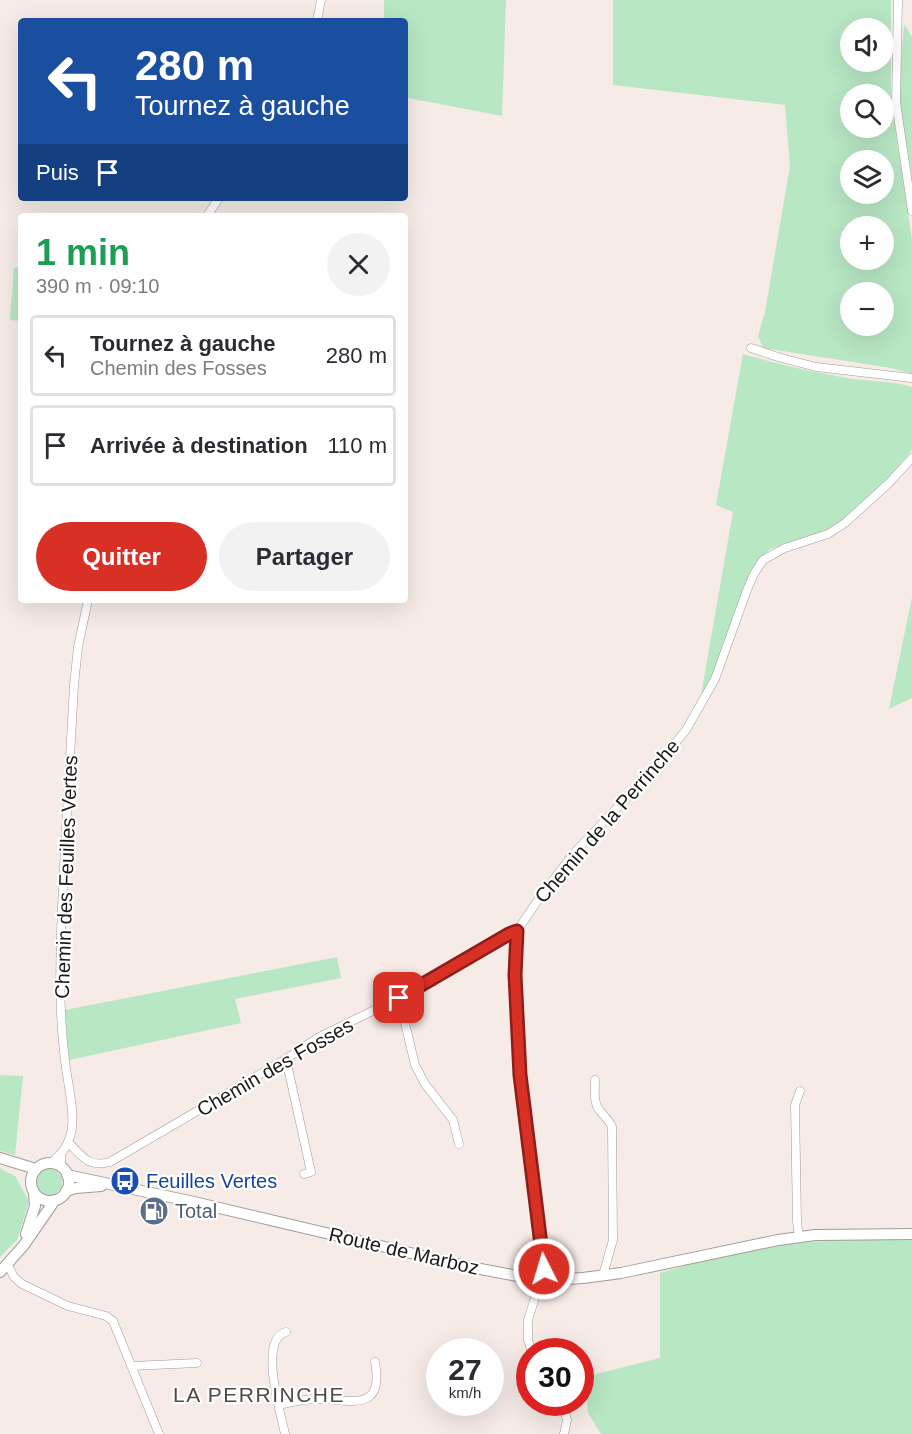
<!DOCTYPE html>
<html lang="fr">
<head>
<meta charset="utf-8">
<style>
  body { margin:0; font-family:Arial,sans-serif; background:#f2f2f3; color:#2b2b33; height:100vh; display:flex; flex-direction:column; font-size:22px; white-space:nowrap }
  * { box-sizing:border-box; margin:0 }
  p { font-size:20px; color:#7c7c81 }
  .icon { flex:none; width:33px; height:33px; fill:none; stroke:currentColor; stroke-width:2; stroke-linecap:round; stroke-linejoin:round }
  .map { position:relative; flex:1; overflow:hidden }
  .panel { position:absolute; left:18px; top:213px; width:390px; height:390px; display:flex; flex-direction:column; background:#fff; border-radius:6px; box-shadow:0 6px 24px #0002 }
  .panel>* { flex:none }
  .top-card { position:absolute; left:18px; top:18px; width:390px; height:183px; border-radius:6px; box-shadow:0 6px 24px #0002; background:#1a4fa0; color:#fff; overflow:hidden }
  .fabs { position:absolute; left:840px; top:18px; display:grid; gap:12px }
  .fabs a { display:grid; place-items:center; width:54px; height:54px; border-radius:50%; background:#fff; box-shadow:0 6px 24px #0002; font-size:30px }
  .speed { position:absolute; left:426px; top:1338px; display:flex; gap:12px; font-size:30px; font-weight:700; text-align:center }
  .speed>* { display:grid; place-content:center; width:78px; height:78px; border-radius:50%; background:#fff; box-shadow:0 6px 24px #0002; line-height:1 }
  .speed small { font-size:15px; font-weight:400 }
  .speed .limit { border:9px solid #d22; background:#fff; color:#111 }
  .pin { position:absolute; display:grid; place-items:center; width:51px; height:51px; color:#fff; margin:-26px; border-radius:12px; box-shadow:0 3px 9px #0006 }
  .me { position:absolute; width:66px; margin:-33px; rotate:355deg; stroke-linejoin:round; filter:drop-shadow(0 0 4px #0008) }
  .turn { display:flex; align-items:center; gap:21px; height:126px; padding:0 18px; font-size:27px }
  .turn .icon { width:78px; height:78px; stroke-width:2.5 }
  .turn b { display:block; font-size:42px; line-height:51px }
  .then { display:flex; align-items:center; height:57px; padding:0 18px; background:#0003; gap:12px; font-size:22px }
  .round { display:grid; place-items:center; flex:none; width:63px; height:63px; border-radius:32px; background:#f2f2f3 }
  .summary { display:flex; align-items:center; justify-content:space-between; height:102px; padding:0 18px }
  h1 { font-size:36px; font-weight:700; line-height:45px; color:#1e9e55 }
  .button { display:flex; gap:12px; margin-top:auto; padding:12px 18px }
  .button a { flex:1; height:69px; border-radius:36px; background:#d93025; color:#fff; font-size:24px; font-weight:700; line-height:69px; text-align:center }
  .button a+a { background:#f2f2f3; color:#2b2b33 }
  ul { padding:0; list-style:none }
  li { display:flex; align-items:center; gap:18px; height:81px; margin:0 12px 9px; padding:0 6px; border:3px solid #e1e1e2; border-radius:6px }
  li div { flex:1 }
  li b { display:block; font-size:22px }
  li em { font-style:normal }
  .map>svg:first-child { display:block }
  .green { fill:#b8e7c4; fill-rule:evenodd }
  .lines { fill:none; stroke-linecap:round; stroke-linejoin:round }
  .minor-casing { stroke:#a49b96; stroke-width:9 }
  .tertiary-casing { stroke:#a49b96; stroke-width:12 }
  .secondary-casing { stroke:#a49b96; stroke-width:12 }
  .minor { stroke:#fff; stroke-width:8 }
  .tertiary { stroke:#fff; stroke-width:10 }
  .secondary { stroke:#fff; stroke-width:10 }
  .route-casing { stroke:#8d1f18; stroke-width:15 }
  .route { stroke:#d93025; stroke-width:10 }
  .labels { text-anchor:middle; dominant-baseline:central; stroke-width:4.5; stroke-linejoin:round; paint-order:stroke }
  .street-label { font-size:20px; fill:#1c1816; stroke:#fff }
  .transit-label { font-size:20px; fill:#164399; stroke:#fff; text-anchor:start }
  .service-label { font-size:20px; fill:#4e5e75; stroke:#fff; text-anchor:start }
  .neighbourhood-label { font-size:21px; letter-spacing:1.5px; fill:#514945; stroke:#fff }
</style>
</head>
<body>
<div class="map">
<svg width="912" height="1434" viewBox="0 0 912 1434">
  <rect width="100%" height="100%" fill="#f6ebe6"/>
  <g class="green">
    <polygon points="384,0 506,0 502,116 408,98 405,96 405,21 384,21"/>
    <path d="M 613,0 L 891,0 L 891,102 L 912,240 L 912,374 L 891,368 L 763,348 L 758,336 L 765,312 L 790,166 L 785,105 L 613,85 ZM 850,28 L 884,28 L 884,62 L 850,62 ZM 850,94 L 884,94 L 884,128 L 850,128 ZM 850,160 L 884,160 L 884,194 L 850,194 ZM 850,226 L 884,226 L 884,260 L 850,260 ZM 850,292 L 884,292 L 884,326 L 850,326 Z"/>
    <polygon points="904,24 912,37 912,178 899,97"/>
    <polygon points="21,266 21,321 10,320 14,268"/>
    <path d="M 743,354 C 778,364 812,372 847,378 C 869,382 891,380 912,387 L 912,450 L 890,476 L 849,516 L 827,531 L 770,549 L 755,565 L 721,659 L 700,701 L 733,512 L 716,505 Z"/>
    <polygon points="912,597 912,698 889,709"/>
    <polygon points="337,957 341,978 235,999 241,1023 69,1060 65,1010"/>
    <polygon points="0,1075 23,1076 15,1155 0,1151"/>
    <polygon points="0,1168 16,1177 29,1202 17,1240 0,1257"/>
    <circle cx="49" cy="1182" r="13"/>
    <polygon points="865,1238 912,1239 912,1434 601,1434 588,1413 584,1377 660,1358 660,1273 702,1261 784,1244"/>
  </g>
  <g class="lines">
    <g class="minor-casing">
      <g id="minor">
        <polyline points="898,0 896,102 912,211"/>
        <polyline points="317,21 321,0"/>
        <polyline points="207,216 219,198"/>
        <polyline points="751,348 778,357 816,367 912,378"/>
        <polyline points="399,998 415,1065 425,1084 453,1120 459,1144"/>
        <polyline points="286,1059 311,1172 304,1174"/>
        <path d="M 595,1080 C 595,1090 593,1103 600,1111 C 605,1117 609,1120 612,1127 L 613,1240 L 603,1275"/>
        <path d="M 68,1142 C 82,1156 88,1168 110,1162 L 286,1059 L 319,1037 L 399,998 L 509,934 L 517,931"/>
        <polyline points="61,1154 61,1164 64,1169"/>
        <path d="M 50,1163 C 80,1143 73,1112 68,1081 C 57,1017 60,950 63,885 C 67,818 70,751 74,685 L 78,647 L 88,600"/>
        <polyline points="799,1237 797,1221 795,1105 800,1091"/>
        <polyline points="7,1263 14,1277 22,1284 68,1306 106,1316 113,1321 159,1434"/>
        <polyline points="532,1352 528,1340 528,1320 544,1269 520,1075 515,975 517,931 540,897 575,852 653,770 686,730 715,679 747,590 754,574 763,560 785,548 828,534 845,523 889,483 912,458"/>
        <polyline points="132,1366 197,1363"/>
        <polyline points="562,1402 567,1420 564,1434"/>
        <path d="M 279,1405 C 292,1402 304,1399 317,1399 C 348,1399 385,1414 375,1362"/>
        <path d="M 285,1434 C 281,1414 258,1339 286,1332"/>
      </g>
    </g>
    <g class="tertiary-casing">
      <g id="tertiary">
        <polyline points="26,1234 35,1206 34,1193"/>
        <polyline points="0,1272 24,1245 55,1200"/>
      </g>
    </g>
    <g class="secondary-casing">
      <g id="secondary">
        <polyline points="0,1158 36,1169"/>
        <circle cx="50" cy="1182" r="19"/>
        <polyline points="67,1175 194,1202 470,1267 528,1278 551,1280 583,1278 621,1273 778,1240 815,1235 912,1234"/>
        <polyline points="66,1191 76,1188 101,1186"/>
      </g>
    </g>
    <use href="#minor" class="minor"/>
    <use href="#tertiary" class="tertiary"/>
    <use href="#secondary" class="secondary"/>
  </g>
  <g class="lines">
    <g class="route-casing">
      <polyline id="route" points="399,998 509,934 517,931 515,975 520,1075 544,1269"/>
    </g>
    <use href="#route" class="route"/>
  </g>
  <defs>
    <g id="bus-disc" transform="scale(1.5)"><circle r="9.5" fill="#1a4fb4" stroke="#fff"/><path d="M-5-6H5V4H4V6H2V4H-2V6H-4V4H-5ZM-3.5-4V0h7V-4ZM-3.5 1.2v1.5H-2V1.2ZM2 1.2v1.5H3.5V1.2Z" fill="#fff"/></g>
    <g id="fuel-disc" transform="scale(1.5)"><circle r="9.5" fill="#5c6f8a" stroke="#fff"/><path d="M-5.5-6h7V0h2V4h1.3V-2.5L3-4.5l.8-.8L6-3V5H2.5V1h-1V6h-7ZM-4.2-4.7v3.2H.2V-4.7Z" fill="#fff"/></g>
  </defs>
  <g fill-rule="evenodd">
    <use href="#bus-disc" x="125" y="1181"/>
    <use href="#fuel-disc" x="154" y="1211"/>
  </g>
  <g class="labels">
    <g class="street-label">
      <text transform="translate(607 821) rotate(-49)">Chemin de la Perrinche</text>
      <text transform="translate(66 877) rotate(-88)">Chemin des Feuilles Vertes</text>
      <text transform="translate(275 1067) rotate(-30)">Chemin des Fosses</text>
      <text transform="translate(404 1251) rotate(13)">Route de Marboz</text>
    </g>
    <g class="transit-label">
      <text x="146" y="1181">Feuilles Vertes</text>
    </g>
    <g class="service-label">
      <text x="175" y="1211">Total</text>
    </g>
    <g class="neighbourhood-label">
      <text x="259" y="1394">LA PERRINCHE</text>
    </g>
  </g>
</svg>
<div class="fabs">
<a><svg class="icon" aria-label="sound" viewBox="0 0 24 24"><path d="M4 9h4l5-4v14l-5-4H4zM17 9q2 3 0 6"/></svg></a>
<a><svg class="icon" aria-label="search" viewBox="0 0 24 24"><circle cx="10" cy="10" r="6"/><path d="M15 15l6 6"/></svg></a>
<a><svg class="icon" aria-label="layers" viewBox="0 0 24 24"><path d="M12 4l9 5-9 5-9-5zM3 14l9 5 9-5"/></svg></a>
<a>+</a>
<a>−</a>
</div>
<div class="speed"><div>27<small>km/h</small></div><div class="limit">30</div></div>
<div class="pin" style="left:399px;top:998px;background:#d93025"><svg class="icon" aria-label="arrive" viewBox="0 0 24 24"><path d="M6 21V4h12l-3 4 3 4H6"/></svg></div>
<svg class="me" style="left:544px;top:1269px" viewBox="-20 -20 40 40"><circle r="17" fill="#d93025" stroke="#fff" stroke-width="3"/><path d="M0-11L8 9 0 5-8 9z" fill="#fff"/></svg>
<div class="top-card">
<div class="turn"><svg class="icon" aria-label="left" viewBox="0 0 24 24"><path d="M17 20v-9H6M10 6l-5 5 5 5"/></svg><div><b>280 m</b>Tournez à gauche</div></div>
<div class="then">Puis<svg class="icon" aria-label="arrive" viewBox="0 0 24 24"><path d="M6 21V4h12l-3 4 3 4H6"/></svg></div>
</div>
<section class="panel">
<div class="summary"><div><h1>1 min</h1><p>390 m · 09:10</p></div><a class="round"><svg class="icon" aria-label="close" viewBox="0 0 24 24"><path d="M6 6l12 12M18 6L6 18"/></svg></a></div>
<ul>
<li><svg class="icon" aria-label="left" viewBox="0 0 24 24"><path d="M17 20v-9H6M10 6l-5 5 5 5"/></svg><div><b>Tournez à gauche</b><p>Chemin des Fosses</p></div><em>280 m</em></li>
<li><svg class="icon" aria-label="arrive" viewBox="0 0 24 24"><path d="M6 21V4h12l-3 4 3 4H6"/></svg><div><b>Arrivée à destination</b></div><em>110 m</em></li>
</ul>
<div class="button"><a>Quitter</a><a>Partager</a></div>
</section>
</div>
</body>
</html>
